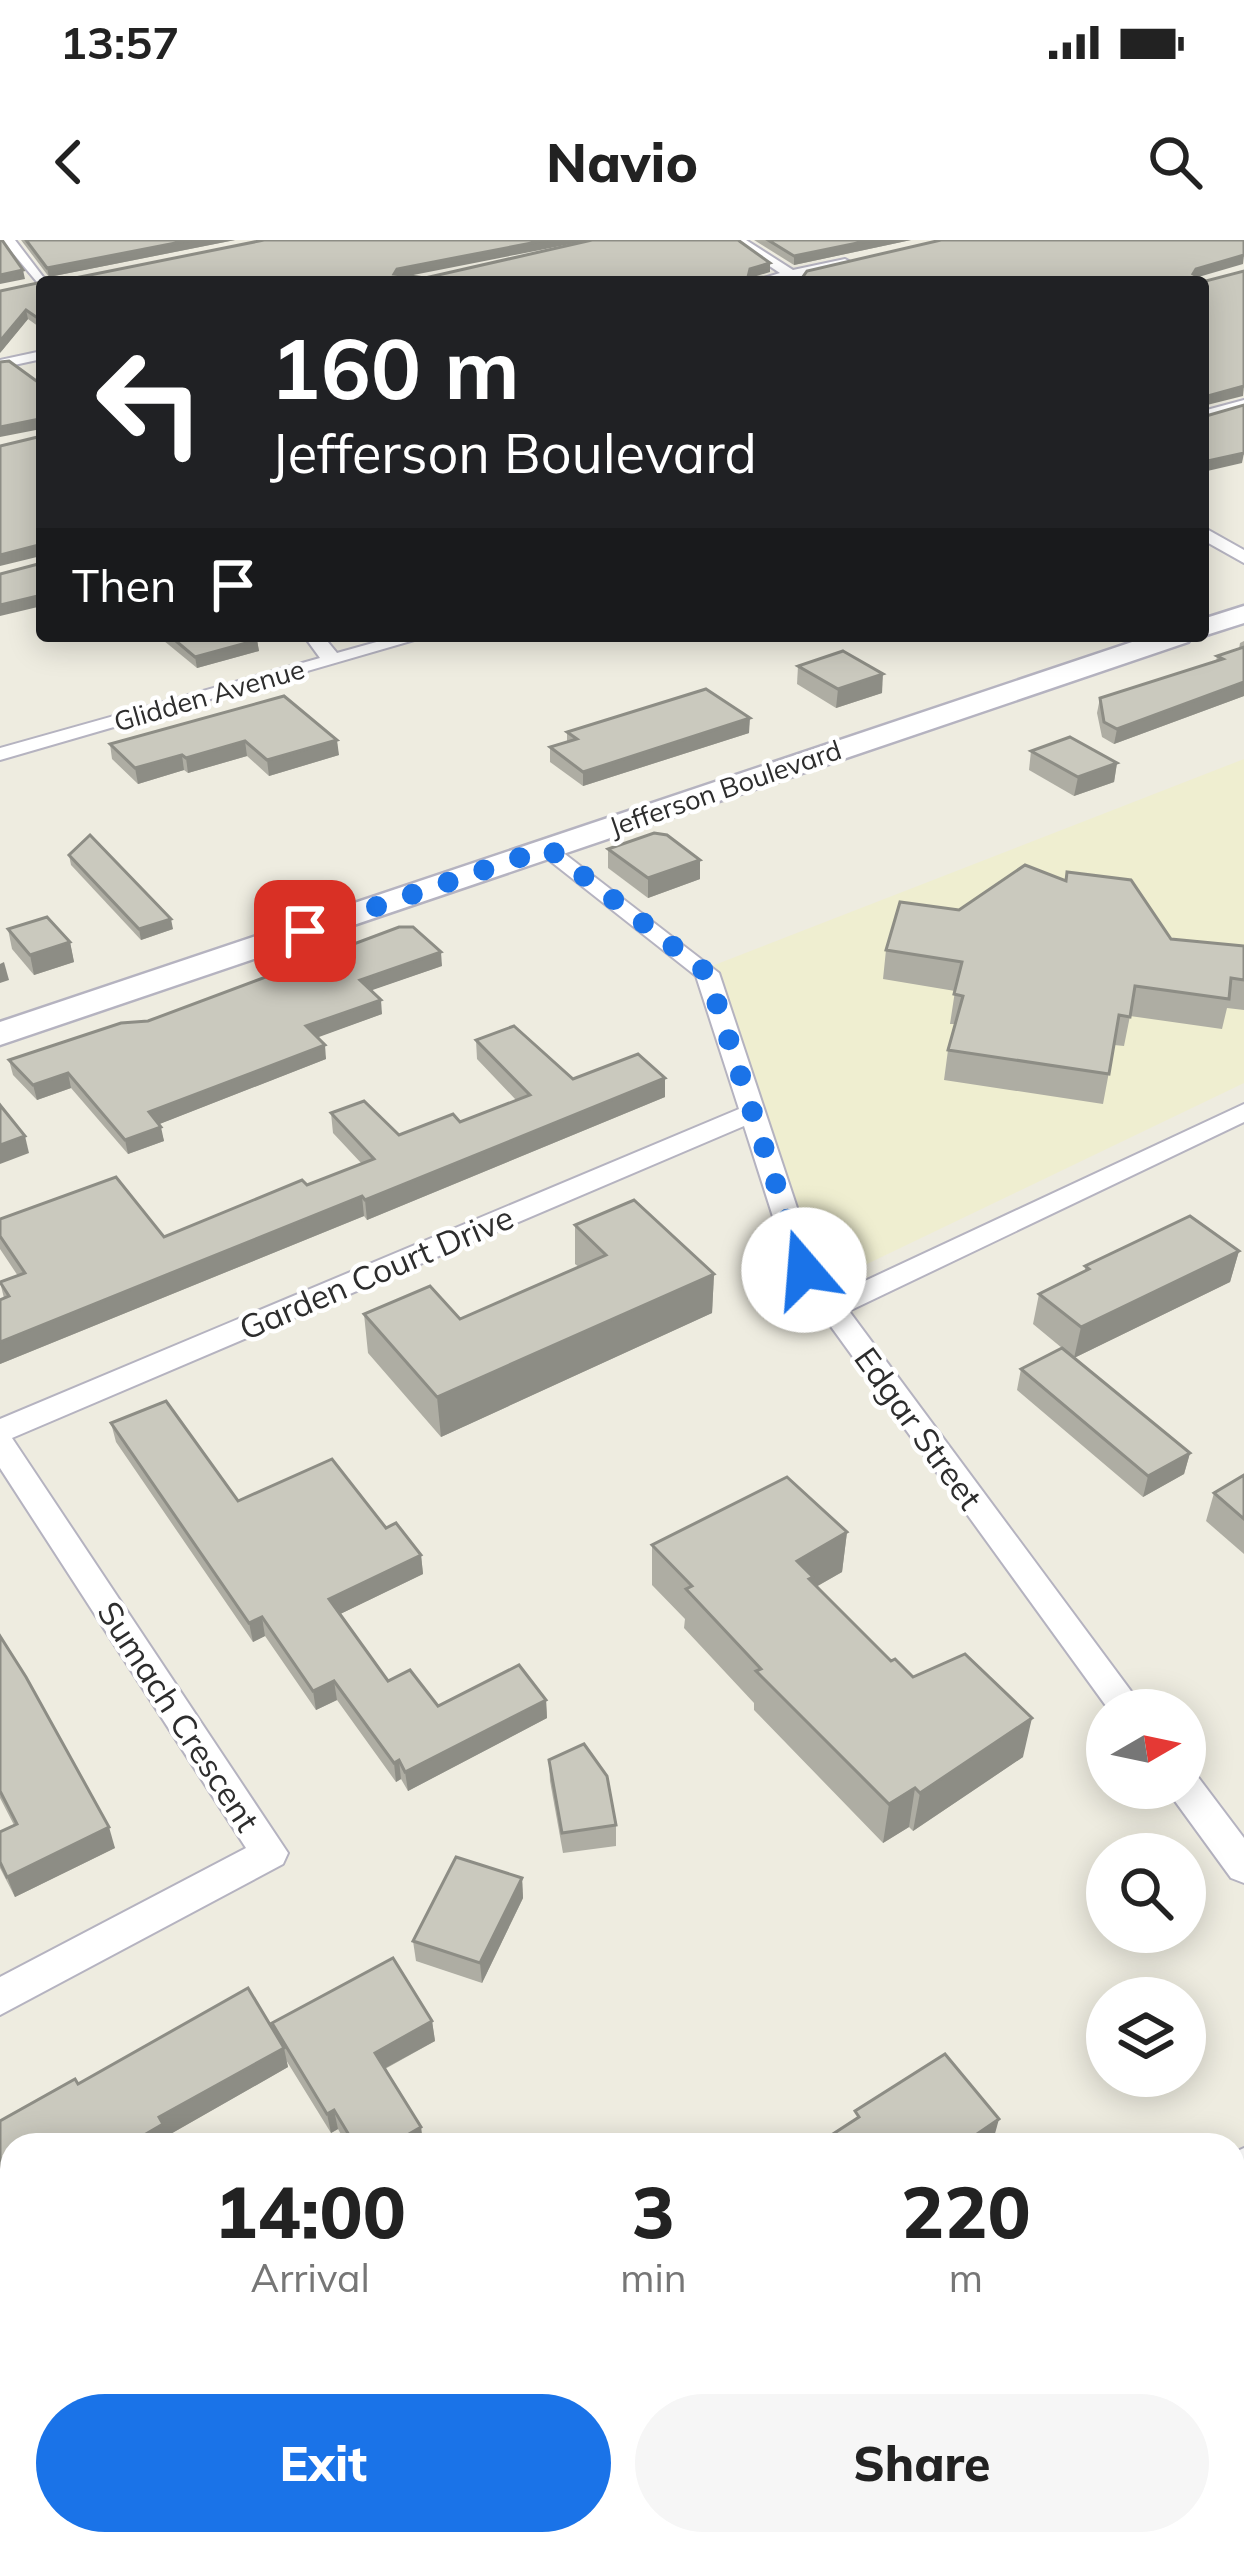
<!DOCTYPE html>
<html lang="en">
<head>
<meta charset="utf-8">
<style>
  body { margin:0; font-family:Mulish,sans-serif; background:#f6f6f6; color:#222; height:100vh; display:flex; flex-direction:column; font-size:45px; white-space:nowrap }
  * { box-sizing:border-box; margin:0 }
  p { font-size:39px; color:#767676 }
  .icon { flex:none; width:66px; height:66px; fill:none; stroke:currentColor; stroke-width:2; stroke-linecap:round; stroke-linejoin:round }
  .map { position:relative; flex:1; overflow:hidden }
  .drawer { position:absolute; left:0px; top:1893px; width:1245px; height:423px; display:flex; flex-direction:column; background:#fff; border-radius:36px 36px 0 0; box-shadow:0 6px 30px #0003 }
  .drawer>* { flex:none }
  .hud { position:absolute; left:36px; top:36px; width:1173px; height:366px; border-radius:12px; box-shadow:0 6px 30px #0003; background:#202124; color:#fff; overflow:hidden }
  .needle { width:78px; rotate:81deg }
  .tools { position:absolute; left:1086px; top:1449px; display:grid; gap:24px }
  .tools a { display:grid; place-items:center; width:120px; height:120px; border-radius:50%; background:#fff; box-shadow:0 6px 30px #0003; font-size:60px }
  .pin { position:absolute; display:grid; place-items:center; width:102px; height:102px; color:#fff; margin:-51px; border-radius:24px; box-shadow:0 6px 18px #0006 }
  .me { position:absolute; width:132px; margin:-66px; rotate:342deg; stroke-linejoin:round; filter:drop-shadow(0 0 9px #0008) }
  .turn { display:flex; align-items:center; gap:42px; height:252px; padding:0 36px; font-size:54px }
  .turn .icon { width:156px; height:156px; stroke-width:2.5 }
  .turn b { display:block; font-size:84px; line-height:102px }
  .then { display:flex; align-items:center; height:114px; padding:0 36px; background:#0003; gap:24px; font-size:45px }
  .eta { display:flex; justify-content:space-evenly; align-items:center; height:204px; text-align:center }
  .eta b { font-size:72px; font-weight:800; line-height:84px }
  .action { display:flex; gap:24px; margin-top:auto; padding:24px 36px }
  .action a { flex:1; height:138px; border-radius:72px; background:#1a73e8; color:#fff; font-size:48px; font-weight:800; line-height:138px; text-align:center }
  .action a+a { background:#f6f6f6; color:#222 }
  .status { display:flex; justify-content:space-between; align-items:center; height:84px; padding:0 60px; background:#fff; direction:ltr }
  .status svg { height:33px; fill:currentColor }
  header { display:flex; justify-content:space-between; align-items:center; height:156px; padding:0 36px; background:#fff; font-size:54px; font-weight:800 }
  .map>svg:first-child { display:block }
  .education { fill:#efeed0 }
  .lines { fill:none; stroke-linecap:round; stroke-linejoin:round }
  .street-casing { stroke:#b5b3c0; stroke-width:4 }
  .secondary-casing { stroke:#b5b3c0; stroke-width:5 }
  .street { fill:#fff; fill-rule:evenodd }
  .secondary { fill:#fff; fill-rule:evenodd }
  .wall { fill:#aeada3 }
  .shaded-wall { fill:#8d8d85 }
  .building { fill:#cac9be; stroke:#8d8d85; stroke-width:3 }
  .route { stroke:#1a73e8; stroke-width:21; stroke-dasharray:0 37.8 }
  .labels { text-anchor:middle; dominant-baseline:central; stroke-width:9; stroke-linejoin:round; paint-order:stroke }
  .far-street-label { font-size:27px; fill:#2d2d2d; stroke:#fff }
  .street-label { font-size:33px; fill:#2d2d2d; stroke:#fff }
</style>
</head>
<body>
<div class="status"><b>13:57</b><svg viewBox="0 0 49 12"><path d="M0 12V9h3v3zM5 12V6h3v6zM10 12V3h3v9zM15 12V0h3v12zM26 1h20v11H26zM47 4h2v5h-2z"/></svg></div>
<header><svg class="icon" aria-label="back" viewBox="0 0 24 24"><path d="M15 5l-7 7 7 7"/></svg>Navio<svg class="icon" aria-label="search" viewBox="0 0 24 24"><circle cx="10" cy="10" r="6"/><path d="M15 15l6 6"/></svg></header>
<div class="map">
<svg width="1244" height="2315" viewBox="0 0 1244 2315">
  <rect width="100%" height="100%" fill="#eeece0"/>
  <polygon class="education" points="1244,519 1244,843 817,1048 699,731"/>
  <g class="lines">
    <g class="street-casing">
      <g id="street">
        <polygon points="2,0 15,0 47,42 42,42 42,48"/>
        <polygon points="731,0 746,0 793,30 845,19 852,23 803,36 802,42 751,42 780,33"/>
        <polygon points="42,111 42,119 0,128 0,120"/>
        <polygon points="1244,160 1244,170 1203,181 1203,171"/>
        <polygon points="1203,287 1244,310 1244,323 1203,300"/>
        <polygon points="304,396 323,396 337,413 398,396 428,396 0,520 0,508 320,418"/>
        <polygon points="548,601 719,733 817,1028 837,1054 1244,864 1244,882 849,1071 1145,1470 1109,1470 790,1030 744,886 12,1198 288,1613 283,1624 0,1775 0,1737 246,1608 0,1228 0,1179 739,869 696,736 540,613 537,608"/>
        <polygon points="1185,1532 1198,1537 1244,1598 1244,1643 1231,1638 1172,1557 1168,1548 1185,1548"/>
        <polygon points="1244,1908 1244,1953 1233,1957 1233,1913"/>
        <polygon points="713,2304 769,2304 765,2315 708,2315"/>
      </g>
    </g>
    <g class="secondary-casing">
      <g id="secondary">
        <polygon points="1244,366 1244,383 1203,396 1202,396 1203,379"/>
        <polygon points="1150,396 1192,396 1188,402 0,805 0,782"/>
      </g>
    </g>
    <use href="#street" class="street"/>
    <use href="#secondary" class="secondary"/>
  </g>
  <g class="wall">
    <polygon points="21,0 235,0 49,37"/>
    <polygon points="754,0 911,0 794,25"/>
    <polygon points="42,42 42,89 28,79 0,113"/>
    <polygon points="158,396 252,396 257,400 259,411 197,428"/>
    <polygon points="1244,401 1244,456 1114,504 1102,497 1097,473 1100,458 1216,422 1217,416 1239,409 1240,403"/>
    <polygon points="798,426 882,453 836,468 797,444"/>
    <polygon points="284,456 339,515 269,536 247,516 188,533 184,530 138,544 112,519 110,504"/>
    <polygon points="567,492 749,493 583,546 550,522 550,507 567,502"/>
    <polygon points="1031,511 1117,523 1114,542 1074,556 1029,530"/>
    <polygon points="608,609 700,620 700,639 648,658 608,628"/>
    <polygon points="69,615 173,689 141,700 71,625"/>
    <polygon points="8,689 70,702 74,722 34,735 12,709"/>
    <polygon points="1244,706 1244,770 1227,768 1222,789 1130,776 1124,806 1114,805 1103,864 944,840 948,810 955,784 950,784 955,751 883,739 886,710"/>
    <polygon points="442,726 371,750 382,774 317,797 326,819 159,884 164,901 128,914 71,848 37,860 13,835 9,820 148,781"/>
    <polygon points="476,800 573,839 665,838 665,857 367,980 364,976 0,1124 0,1060 4,1058 0,1042 18,1036 0,1009 0,979 164,997 307,945 362,924 333,893 331,873 399,895 460,882 516,860 477,819"/>
    <polygon points="575,985 714,1034 712,1073 441,1197 368,1113 364,1074 460,1079 579,1027 575,1024"/>
    <polygon points="1239,1011 1230,1042 1074,1118 1190,1213 1184,1234 1143,1257 1017,1150 1021,1129 1062,1108 1033,1084 1039,1054 1085,1031 1085,1026"/>
    <polygon points="111,1183 238,1261 386,1288 421,1315 423,1334 340,1374 388,1441 438,1466 546,1460 547,1478 408,1551 401,1539 396,1542 337,1460 316,1470 265,1396 253,1402 116,1202"/>
    <polygon points="1244,1235 1244,1314 1206,1281 1214,1253"/>
    <polygon points="847,1292 842,1332 816,1347 891,1421 1023,1517 913,1591 909,1587 883,1603 754,1470 754,1463 684,1388 685,1379 652,1345 652,1305"/>
    <polygon points="0,1396 115,1608 15,1657 0,1628 0,1592 14,1585 0,1558"/>
    <polygon points="549,1520 616,1585 616,1606 563,1613 550,1541"/>
    <polygon points="522,1638 523,1658 482,1743 416,1721 413,1701"/>
    <polygon points="393,1718 432,1781 435,1801 385,1829 421,1887 423,1905 347,1905 338,1889 331,1893 286,1820 288,1827 167,1896 169,1903 166,1905 12,1905 12,1971 0,1978 0,1881 75,1839 78,1844 248,1748 273,1790 272,1783"/>
  </g>
  <g class="shaded-wall">
    <polygon points="191,0 235,0 49,37 47,28"/>
    <polygon points="547,0 591,0 398,38 394,34 397,29"/>
    <polygon points="872,0 911,0 794,25 794,16"/>
    <polygon points="1244,15 1243,24 1195,38 1193,34 1196,29"/>
    <polygon points="770,23 770,32 750,38 748,42 750,29"/>
    <polygon points="23,30 25,39 0,44 0,35"/>
    <polygon points="26,70 28,79 0,113 0,101"/>
    <polygon points="1244,146 1243,156 1203,166 1204,157"/>
    <polygon points="39,179 41,189 0,197 0,187"/>
    <polygon points="1244,213 1242,223 1203,232 1203,222"/>
    <polygon points="39,305 41,316 0,326 0,315"/>
    <polygon points="42,355 42,366 0,376 0,365"/>
    <polygon points="257,400 259,411 197,428 195,417"/>
    <polygon points="883,434 882,453 836,468 838,449"/>
    <polygon points="1244,442 1244,456 1114,504 1117,489"/>
    <polygon points="750,478 749,493 583,546 583,532"/>
    <polygon points="337,500 339,515 269,536 267,520"/>
    <polygon points="245,501 247,516 188,533 186,518"/>
    <polygon points="182,515 184,530 138,544 135,528"/>
    <polygon points="1117,523 1114,542 1074,556 1078,537"/>
    <polygon points="700,620 700,639 648,658 648,638"/>
    <polygon points="171,679 173,689 141,700 139,689"/>
    <polygon points="70,702 74,722 34,735 30,715"/>
    <polygon points="441,712 442,726 361,754 360,740"/>
    <polygon points="4,722 9,740 0,743 0,724"/>
    <polygon points="381,760 382,774 308,801 306,786"/>
    <polygon points="325,805 326,819 152,887 149,872"/>
    <polygon points="68,833 71,848 37,860 33,845"/>
    <polygon points="665,838 665,857 367,980 365,960"/>
    <polygon points="161,887 164,901 128,914 125,900"/>
    <polygon points="25,896 29,913 0,924 0,905"/>
    <polygon points="362,956 364,976 0,1124 0,1102"/>
    <polygon points="1239,1011 1230,1042 1074,1118 1081,1087"/>
    <polygon points="714,1034 712,1073 441,1197 437,1157"/>
    <polygon points="1190,1213 1184,1234 1143,1257 1148,1236"/>
    <polygon points="847,1292 842,1332 812,1349 797,1321"/>
    <polygon points="421,1315 423,1334 332,1378 329,1359"/>
    <polygon points="262,1377 265,1396 253,1402 249,1383"/>
    <polygon points="334,1441 337,1460 316,1470 313,1451"/>
    <polygon points="546,1460 547,1478 408,1551 405,1532"/>
    <polygon points="1032,1478 1023,1517 913,1591 920,1553"/>
    <polygon points="399,1520 401,1539 396,1542 394,1523"/>
    <polygon points="915,1548 909,1587 883,1603 889,1564"/>
    <polygon points="109,1587 115,1608 15,1657 7,1637"/>
    <polygon points="522,1638 523,1658 482,1743 480,1723"/>
    <polygon points="432,1781 435,1801 378,1832 375,1813"/>
    <polygon points="284,1808 288,1827 167,1896 169,1903 166,1905 127,1905 159,1877"/>
    <polygon points="334,1870 338,1889 331,1893 327,1874"/>
    <polygon points="999,1879 993,1901 988,1905 961,1905"/>
    <polygon points="421,1887 423,1905 390,1905"/>
    <polygon points="12,1948 12,1971 0,1978 0,1954"/>
    <polygon points="12,2106 12,2129 0,2136 0,2113"/>
    <polygon points="367,2304 402,2304 387,2315 352,2315"/>
  </g>
  <g class="building">
    <polygon points="0,0 2,0 23,30 0,35"/>
    <polygon points="26,0 191,0 47,28"/>
    <polygon points="264,0 547,0 397,29 394,34 425,38 592,0 738,0 770,23 750,29 748,37 802,38 807,31 941,0 1244,0 1244,15 1196,29 1193,34 1206,41 1244,31 1244,146 1204,157 1203,160 1203,42 42,42 45,38 75,38"/>
    <polygon points="768,0 872,0 794,16"/>
    <polygon points="42,42 42,81 26,70 0,101 0,51"/>
    <polygon points="9,121 42,145 42,181 39,179 0,187 0,122"/>
    <polygon points="1244,165 1244,213 1203,222 1203,173 1206,176"/>
    <polygon points="42,196 42,308 39,305 0,315 0,206"/>
    <polygon points="42,323 42,355 0,365 0,334"/>
    <polygon points="170,396 252,396 257,400 195,417"/>
    <polygon points="1244,407 1244,442 1117,489 1104,482 1100,458 1223,419 1217,416"/>
    <polygon points="843,411 883,434 838,449 798,426"/>
    <polygon points="706,449 750,478 583,532 550,507 577,499 567,492"/>
    <polygon points="284,456 337,500 267,520 245,501 186,518 182,515 135,528 110,504"/>
    <polygon points="1070,497 1117,523 1078,537 1031,511"/>
    <polygon points="654,593 667,595 700,620 648,638 608,609"/>
    <polygon points="90,595 171,679 139,689 69,615"/>
    <polygon points="1025,625 1066,641 1067,632 1131,640 1171,699 1244,706 1244,740 1231,738 1229,759 1135,746 1130,777 1119,775 1109,834 948,810 963,756 954,754 962,722 886,710 900,662 959,670"/>
    <polygon points="47,677 70,702 30,715 8,689"/>
    <polygon points="399,687 413,687 441,712 360,740 381,760 306,786 325,805 149,872 161,887 125,900 68,833 33,845 9,820 121,783 148,781"/>
    <polygon points="514,786 573,839 638,814 665,838 365,960 362,956 0,1102 0,1060 9,1056 0,1042 25,1033 0,996 0,979 116,937 164,997 302,940 307,945 374,919 331,873 364,861 399,895 453,874 460,882 530,855 476,800"/>
    <polygon points="0,865 25,896 0,905"/>
    <polygon points="634,960 714,1034 437,1157 364,1074 430,1046 460,1079 606,1015 575,985"/>
    <polygon points="1190,976 1239,1011 1081,1087 1039,1054 1089,1029 1085,1026"/>
    <polygon points="1062,1108 1190,1213 1148,1236 1021,1129"/>
    <polygon points="166,1161 238,1261 332,1219 386,1288 396,1283 421,1315 329,1359 388,1441 410,1430 438,1466 519,1425 546,1460 405,1532 399,1520 394,1523 334,1441 313,1451 262,1377 249,1383 111,1183"/>
    <polygon points="1244,1235 1244,1279 1214,1253"/>
    <polygon points="787,1237 847,1292 797,1321 813,1337 809,1339 891,1421 895,1419 913,1437 965,1414 1032,1478 920,1553 915,1548 889,1564 756,1431 761,1429 686,1349 692,1346 652,1305"/>
    <polygon points="0,1396 26,1437 109,1587 7,1637 0,1622 0,1592 17,1584 0,1551"/>
    <polygon points="584,1504 607,1536 616,1585 562,1593 549,1520"/>
    <polygon points="456,1617 522,1638 480,1723 413,1701"/>
    <polygon points="393,1718 432,1781 375,1813 421,1887 390,1905 355,1905 334,1870 327,1874 272,1783"/>
    <polygon points="248,1748 284,1808 159,1877 163,1884 127,1905 12,1905 12,1948 0,1954 0,1881 75,1839 78,1844"/>
    <polygon points="945,1814 999,1879 961,1905 816,1905 859,1877 855,1871"/>
    <polygon points="0,2053 12,2078 12,2106 0,2113"/>
    <polygon points="1244,2203 1244,2315 1101,2315 1114,2304 1233,2304 1233,2212"/>
    <polygon points="215,2304 367,2304 352,2315 210,2315 218,2310"/>
  </g>
  <g class="lines">
    <polyline class="route" points="305,691 548,608 707,733 804,1030"/>
  </g>
  <g class="labels">
    <g class="far-street-label">
      <text transform="translate(209 455) rotate(-16)">Glidden Avenue</text>
      <text transform="translate(725 548) rotate(-19)">Jefferson Boulevard</text>
    </g>
    <g class="street-label">
      <text transform="translate(376 1032) rotate(-23)">Garden Court Drive</text>
      <text transform="translate(919 1188) rotate(54)">Edgar Street</text>
      <text transform="translate(179 1476) rotate(57)">Sumach Crescent</text>
    </g>
  </g>
</svg>
<div class="tools">
<a><svg class="needle" viewBox="-14 -14 28 28"><path d="M0-13l5 13h-10z" fill="#e53935"/><path d="M0 13l5-13h-10z" fill="#767676"/></svg></a>
<a><svg class="icon" aria-label="search" viewBox="0 0 24 24"><circle cx="10" cy="10" r="6"/><path d="M15 15l6 6"/></svg></a>
<a><svg class="icon" aria-label="layers" viewBox="0 0 24 24"><path d="M12 4l9 5-9 5-9-5zM3 14l9 5 9-5"/></svg></a>
</div>
<div class="pin" style="left:305px;top:691px;background:#d93025"><svg class="icon" aria-label="arrive" viewBox="0 0 24 24"><path d="M6 21V4h12l-3 4 3 4H6"/></svg></div>
<svg class="me" style="left:804px;top:1030px" viewBox="-20 -20 40 40"><circle r="19" fill="#fff"/><path d="M0-13L10 11 0 6-10 11z" fill="#1a73e8"/></svg>
<div class="hud">
<div class="turn"><svg class="icon" aria-label="left" viewBox="0 0 24 24"><path d="M17 20v-9H6M10 6l-5 5 5 5"/></svg><div><b>160 m</b>Jefferson Boulevard</div></div>
<div class="then">Then<svg class="icon" aria-label="arrive" viewBox="0 0 24 24"><path d="M6 21V4h12l-3 4 3 4H6"/></svg></div>
</div>
<section class="drawer">
<div class="eta">
<div><b>14:00</b><p>Arrival</p></div>
<div><b>3</b><p>min</p></div>
<div><b>220</b><p>m</p></div>
</div>
<div class="action"><a>Exit</a><a>Share</a></div>
</section>
</div>
</body>
</html>
